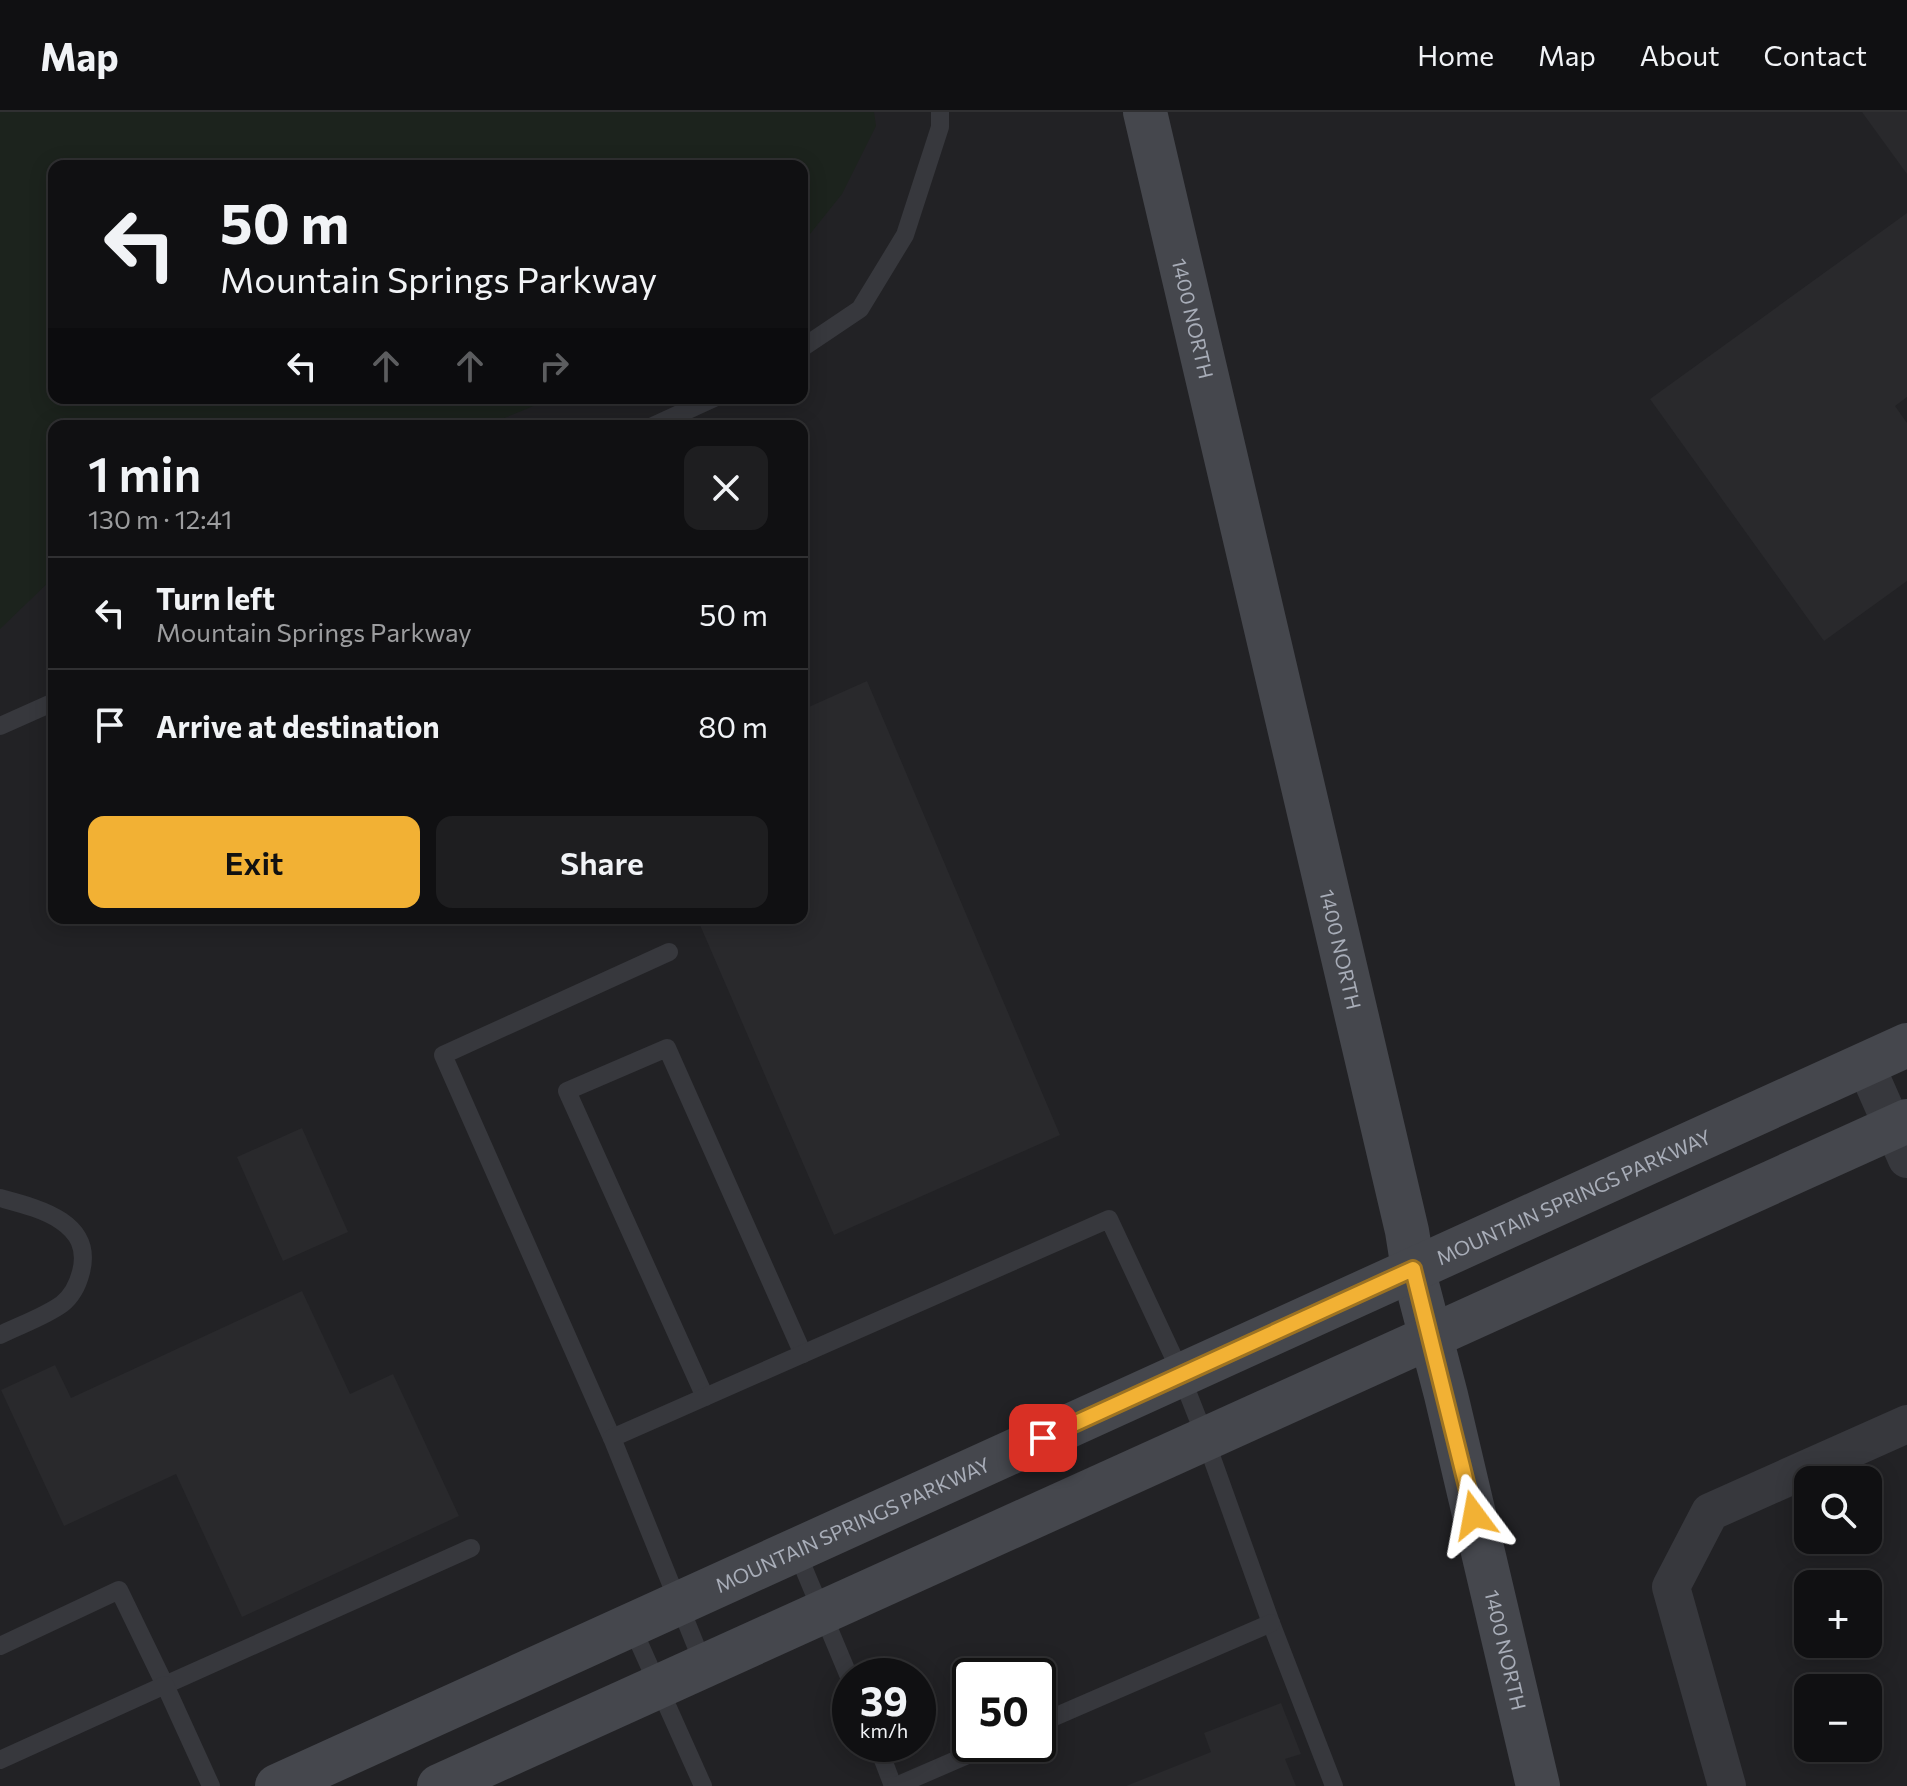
<!DOCTYPE html>
<html lang="en">
<head>
<meta charset="utf-8">
<style>
  body { margin:0; font-family:Commissioner,sans-serif; background:#1e1e20; color:#f1f3f6; height:100vh; display:flex; flex-direction:column; font-size:30px; white-space:nowrap }
  * { box-sizing:border-box; margin:0 }
  p { font-size:26px; color:#9c9d9f }
  .icon { flex:none; width:44px; height:44px; fill:none; stroke:currentColor; stroke-width:2; stroke-linecap:round; stroke-linejoin:round }
  .map { position:relative; flex:1; overflow:hidden }
  .details { position:absolute; left:48px; top:308px; width:760px; height:504px; display:flex; flex-direction:column; background:#101012; border-radius:16px; box-shadow:0 4px 20px #0003,0 0 0 2px #303032 }
  .details>* { flex:none }
  .top-card { position:absolute; left:48px; top:48px; width:760px; height:244px; border-radius:16px; box-shadow:0 4px 20px #0003,0 0 0 2px #303032; background:#101012; color:#f1f3f6; overflow:hidden }
  .fabs { position:absolute; left:1794px; top:1354px; display:grid; gap:16px }
  .fabs a { display:grid; place-items:center; width:88px; height:88px; border-radius:16px; background:#101012; box-shadow:0 4px 20px #0003,0 0 0 2px #303032; font-size:40px }
  .speed { position:absolute; left:832px; top:1546px; display:flex; gap:16px; font-size:40px; font-weight:700; text-align:center }
  .speed>* { display:grid; place-content:center; width:104px; height:104px; border-radius:50%; background:#101012; box-shadow:0 4px 20px #0003,0 0 0 2px #303032; line-height:1 }
  .speed small { font-size:20px; font-weight:400 }
  .speed .limit { border:4px solid #111; border-radius:12px; background:#fff; color:#111 }
  .pin { position:absolute; display:grid; place-items:center; width:68px; height:68px; color:#fff; margin:-34px; border-radius:16px; box-shadow:0 4px 12px #0006 }
  .me { position:absolute; width:88px; margin:-44px; rotate:347deg; stroke-linejoin:round; filter:drop-shadow(0 0 6px #0008) }
  .turn { display:flex; align-items:center; gap:28px; height:168px; padding:0 40px; font-size:36px }
  .turn .icon { width:104px; height:104px; stroke-width:2.5 }
  .turn b { display:block; font-size:56px; line-height:68px }
  .lanes { display:flex; align-items:center; height:76px; padding:0 40px; background:#0003; justify-content:center; gap:40px; direction:ltr }
  .lanes .off { opacity:.35 }
  .round { display:grid; place-items:center; flex:none; width:84px; height:84px; border-radius:16px; background:#1e1e20 }
  .overview { display:flex; align-items:center; justify-content:space-between; height:136px; padding:0 40px }
  h1 { font-size:48px; font-weight:600; line-height:60px }
  .action { display:flex; gap:16px; margin-top:auto; padding:16px 40px }
  .action a { flex:1; height:92px; border-radius:16px; background:#f2b134; color:#111; font-size:32px; font-weight:600; line-height:92px; text-align:center }
  .action a+a { background:#1e1e20; color:#f1f3f6 }
  ul { padding:0; list-style:none }
  li { display:flex; align-items:center; gap:24px; height:112px; padding:0 40px; border-top:2px solid #303032 }
  li div { flex:1 }
  li b { display:block; font-size:30px }
  li em { font-style:normal }
  header { display:flex; align-items:center; gap:48px; box-sizing:border-box; height:112px; padding:0 40px; background:#101012; border-bottom:2px solid #303032 }
  header strong { font-size:38px }
  nav { display:flex; gap:44px; margin-inline-start:auto; font-size:28px }
  .map>svg:first-child { display:block }
  .built { fill:#222225; fill-rule:evenodd }
  .green { fill:#1c231d }
  .building { fill:#29292c }
  .lines { fill:none; stroke-linecap:round; stroke-linejoin:round }
  .lane { stroke:#37383d; stroke-width:18 }
  .street { stroke:#37383d; stroke-width:38 }
  .secondary { stroke:#45474d; stroke-width:44 }
  .route-casing { stroke:#9d7322; stroke-width:20 }
  .route { stroke:#f2b134; stroke-width:14 }
  .labels { text-anchor:middle; dominant-baseline:central; stroke-width:8; stroke-linejoin:round; paint-order:stroke }
  .street-label { font-size:20px; fill:#a8adb8; stroke:#111113 }
</style>
</head>
<body>
<header>
<strong>Map</strong>
<nav><a>Home</a><a>Map</a><a>About</a><a>Contact</a></nav>
</header>
<div class="map">
<svg width="1907" height="1674" viewBox="0 0 1907 1674">
  <rect width="100%" height="100%" fill="#161618"/>
  <path class="built" d="M 0,0 L 1907,0 L 1907,1674 L 0,1674 ZM 54,54 L 802,54 L 802,286 L 54,286 ZM 54,314 L 802,314 L 802,806 L 54,806 ZM 1808,1368 L 1868,1368 L 1868,1428 L 1808,1428 ZM 1808,1472 L 1868,1472 L 1868,1532 L 1808,1532 ZM 850,1564 L 918,1564 L 918,1632 L 850,1632 ZM 970,1564 L 1038,1564 L 1038,1632 L 970,1632 ZM 1808,1576 L 1868,1576 L 1868,1636 L 1808,1636 Z"/>
  <polygon class="green" points="0,0 874,0 876,14 842,82 802,132 802,54 54,54 54,286 553,286 485,314 54,314 54,465 0,517"/>
  <g class="building">
    <polygon points="1862,0 1907,0 1907,62"/>
    <polygon points="1907,101 1907,285 1895,294 1907,311 1907,469 1824,529 1650,287"/>
    <polygon points="867,569 1060,1023 834,1123 697,806 802,806 802,598"/>
    <polygon points="302,1016 348,1120 283,1149 237,1045"/>
    <polygon points="302,1179 350,1282 393,1262 459,1404 242,1505 176,1362 64,1414 1,1278 55,1253 71,1286"/>
    <polygon points="1281,1591 1301,1642 1285,1647 1296,1674 1126,1674 1211,1640 1204,1621"/>
  </g>
  <g class="lines">
    <g class="lane">
      <polyline points="802,236 860,197 905,123 940,15 940,0"/>
      <polyline points="653,314 714,286"/>
      <polyline points="0,614 54,590"/>
      <path d="M 0,1086 C 37,1096 94,1109 81,1160 C 78,1172 72,1184 62,1192 C 44,1205 20,1213 0,1223"/>
      <polyline points="705,1285 567,979 667,936 803,1242"/>
      <polyline points="612,1326 443,943 669,840"/>
      <polyline points="796,1438 850,1567"/>
      <polyline points="631,1513 703,1674"/>
      <polyline points="0,1534 119,1478 165,1573 471,1436"/>
      <polyline points="704,1554 612,1326 1109,1107 1174,1246 1198,1307 1271,1511 1334,1674"/>
      <polyline points="1038,1612 1271,1511"/>
      <polyline points="877,1632 893,1674"/>
      <polyline points="0,1648 165,1573 211,1674"/>
      <polyline points="896,1674 993,1632"/>
    </g>
    <g class="street">
      <polyline points="1865,952 1907,1047"/>
      <polyline points="1727,1674 1671,1475 1710,1400 1907,1312"/>
    </g>
    <g class="secondary">
      <path id="s1" d="M 1145,0 L 1407,1119 L 1413,1157 L 1446,1283 L 1538,1674"/>
      <path id="s2" d="M 277,1674 L 1907,933"/>
      <polyline points="439,1674 1907,1009"/>
    </g>
  </g>
  <g class="lines">
    <g class="route-casing">
      <polyline id="route" points="1043,1326 1413,1157 1474,1403"/>
    </g>
    <use href="#route" class="route"/>
  </g>
  <g class="labels">
    <g class="street-label">
      <text stroke="none"><textPath href="#s1" startOffset="212">1400 NORTH</textPath></text>
      <text stroke="none"><textPath href="#s1" startOffset="860">1400 NORTH</textPath></text>
      <text stroke="none"><textPath href="#s2" startOffset="1424">MOUNTAIN SPRINGS PARKWAY</textPath></text>
      <text stroke="none"><textPath href="#s2" startOffset="632">MOUNTAIN SPRINGS PARKWAY</textPath></text>
      <text stroke="none"><textPath href="#s1" startOffset="1580">1400 NORTH</textPath></text>
    </g>
  </g>
</svg>
<div class="fabs">
<a><svg class="icon" aria-label="search" viewBox="0 0 24 24"><circle cx="10" cy="10" r="6"/><path d="M15 15l6 6"/></svg></a>
<a>+</a>
<a>−</a>
</div>
<div class="speed"><div>39<small>km/h</small></div><div class="limit">50</div></div>
<div class="pin" style="left:1043px;top:1326px;background:#d93025"><svg class="icon" aria-label="arrive" viewBox="0 0 24 24"><path d="M6 21V4h12l-3 4 3 4H6"/></svg></div>
<svg class="me" style="left:1474px;top:1403px" viewBox="-20 -20 40 40"><path d="M0-17L14 15 0 8-14 15z" fill="#f2b134" stroke="#fff" stroke-width="4"/></svg>
<div class="top-card">
<div class="turn"><svg class="icon" aria-label="left" viewBox="0 0 24 24"><path d="M17 20v-9H6M10 6l-5 5 5 5"/></svg><div><b>50 m</b>Mountain Springs Parkway</div></div>
<div class="lanes"><svg class="icon" aria-label="left" viewBox="0 0 24 24"><path d="M17 20v-9H6M10 6l-5 5 5 5"/></svg><svg class="icon off" aria-label="ahead" viewBox="0 0 24 24"><path d="M12 20V5M6 11l6-6 6 6"/></svg><svg class="icon off" aria-label="ahead" viewBox="0 0 24 24"><path d="M12 20V5M6 11l6-6 6 6"/></svg><svg class="icon off" aria-label="right" viewBox="0 0 24 24"><path d="M7 20v-9h11M14 6l5 5-5 5"/></svg></div>
</div>
<section class="details">
<div class="overview"><div><h1>1 min</h1><p>130 m · 12:41</p></div><a class="round"><svg class="icon" aria-label="close" viewBox="0 0 24 24"><path d="M6 6l12 12M18 6L6 18"/></svg></a></div>
<ul>
<li><svg class="icon" aria-label="left" viewBox="0 0 24 24"><path d="M17 20v-9H6M10 6l-5 5 5 5"/></svg><div><b>Turn left</b><p>Mountain Springs Parkway</p></div><em>50 m</em></li>
<li><svg class="icon" aria-label="arrive" viewBox="0 0 24 24"><path d="M6 21V4h12l-3 4 3 4H6"/></svg><div><b>Arrive at destination</b></div><em>80 m</em></li>
</ul>
<div class="action"><a>Exit</a><a>Share</a></div>
</section>
</div>
</body>
</html>
